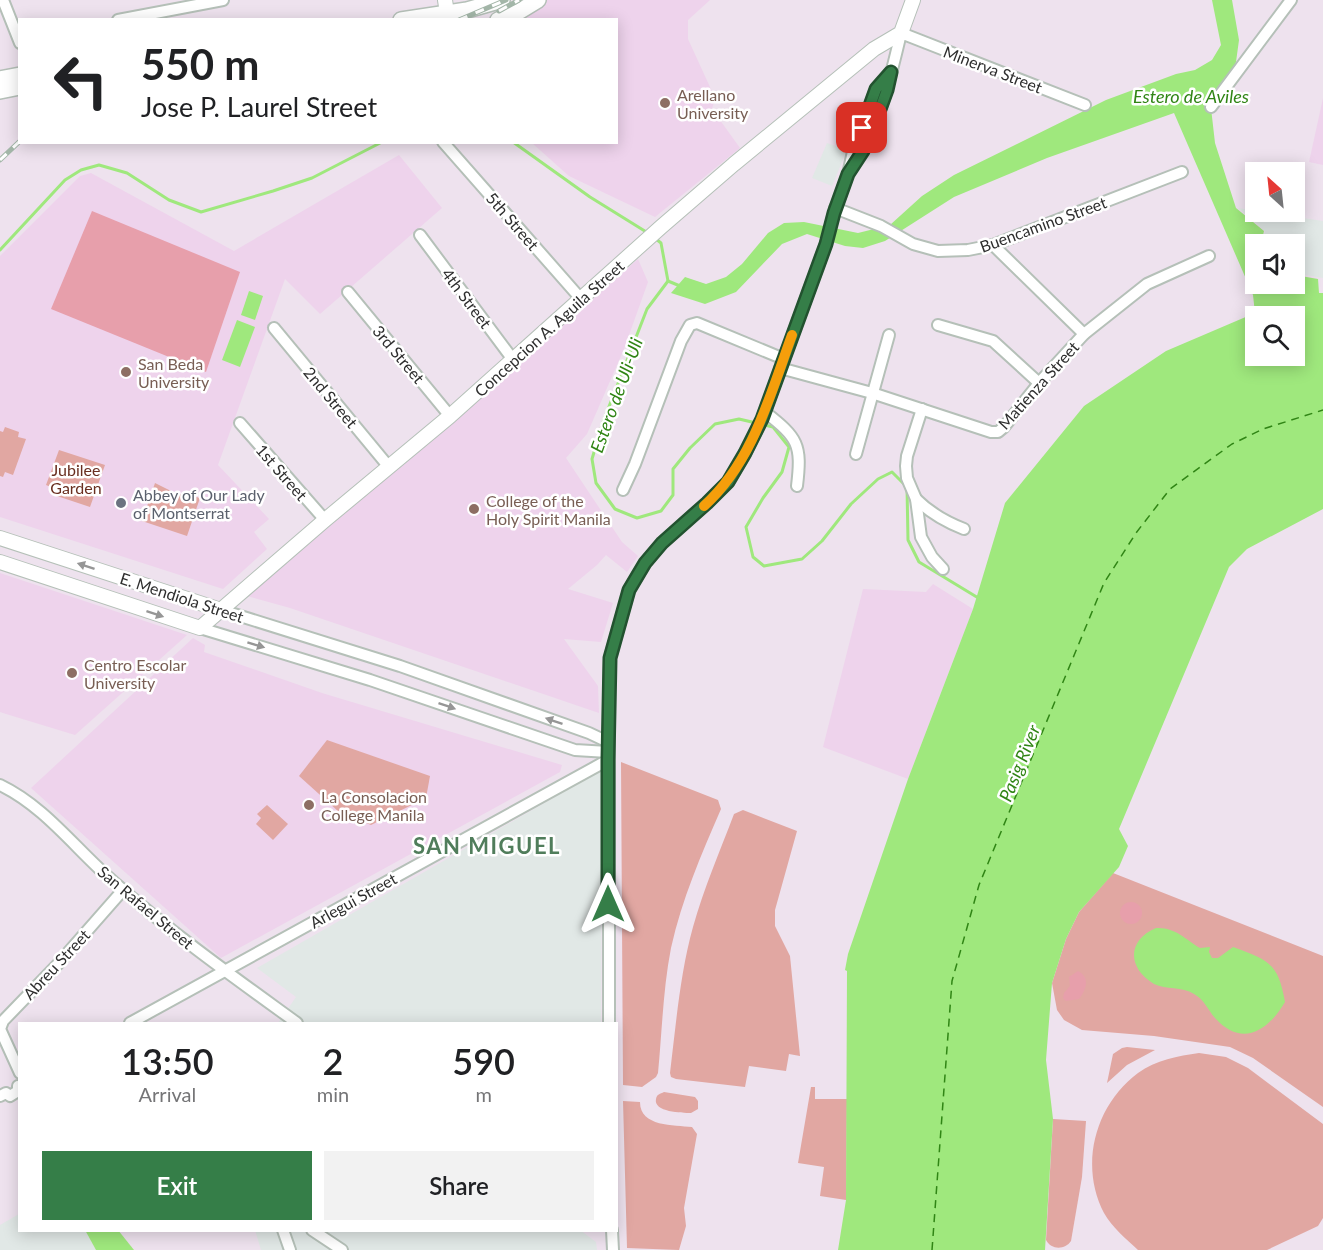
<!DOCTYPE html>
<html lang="en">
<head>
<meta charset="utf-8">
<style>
  body { margin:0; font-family:Lato,sans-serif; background:#f2f2f2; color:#202124; height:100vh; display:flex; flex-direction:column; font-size:22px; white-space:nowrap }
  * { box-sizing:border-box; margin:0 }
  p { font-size:20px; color:#757577 }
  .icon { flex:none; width:33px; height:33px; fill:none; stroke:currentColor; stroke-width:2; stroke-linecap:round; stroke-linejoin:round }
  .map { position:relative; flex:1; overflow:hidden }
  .details { position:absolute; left:18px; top:1022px; width:600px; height:210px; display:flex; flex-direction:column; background:#fff; border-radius:0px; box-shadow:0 3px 15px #0003 }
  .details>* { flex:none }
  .top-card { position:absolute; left:18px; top:18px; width:600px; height:126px; border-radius:0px; box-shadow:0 3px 15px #0003; background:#fff; color:#202124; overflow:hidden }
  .needle { width:39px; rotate:333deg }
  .tools { position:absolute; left:1245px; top:162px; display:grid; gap:12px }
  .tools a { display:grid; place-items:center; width:60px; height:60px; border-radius:0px; background:#fff; box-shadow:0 3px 15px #0003; font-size:30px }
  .pin { position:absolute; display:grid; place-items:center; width:51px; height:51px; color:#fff; margin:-26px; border-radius:12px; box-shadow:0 3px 9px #0006 }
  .me { position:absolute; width:66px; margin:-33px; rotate:0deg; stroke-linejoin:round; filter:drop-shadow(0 0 4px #0008) }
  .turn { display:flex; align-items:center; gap:21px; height:126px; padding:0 24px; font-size:27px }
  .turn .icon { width:78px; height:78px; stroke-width:2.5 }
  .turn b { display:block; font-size:42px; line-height:51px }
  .eta { display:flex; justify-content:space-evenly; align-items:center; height:102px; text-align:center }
  .eta b { font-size:36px; font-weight:600; line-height:42px }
  .cta { display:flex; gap:12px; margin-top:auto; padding:12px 24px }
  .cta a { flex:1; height:69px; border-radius:0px; background:#357e48; color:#fff; font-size:24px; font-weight:600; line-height:69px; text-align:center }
  .cta a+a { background:#f2f2f2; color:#202124 }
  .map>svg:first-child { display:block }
  .industrial { fill:#e1e8e6 }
  .education { fill:#eed3ec }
  .green { fill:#e1a7a2 }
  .pitch { fill:#e79fab }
  .water { fill:#9fe87d; fill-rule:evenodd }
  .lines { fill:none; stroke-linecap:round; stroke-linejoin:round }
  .stream { stroke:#9fe87d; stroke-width:3 }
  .ferry { stroke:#308515; stroke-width:1.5; stroke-dasharray:8 6; stroke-linecap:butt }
  .minor-casing { stroke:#b5c0b8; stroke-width:14 }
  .tertiary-casing { stroke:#b5c0b8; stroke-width:16 }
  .secondary-casing { stroke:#b5c0b8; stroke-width:18 }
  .minor { stroke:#fff; stroke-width:10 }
  .tertiary { stroke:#fff; stroke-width:14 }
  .secondary { stroke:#fff; stroke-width:15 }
  .rail-casing { stroke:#a4b7a9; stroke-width:5 }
  .rail { stroke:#fff; stroke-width:3; stroke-dasharray:9; stroke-linecap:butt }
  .oneway { fill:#969696 }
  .route-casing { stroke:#22522f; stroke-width:15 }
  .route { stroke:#357e48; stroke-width:10 }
  .slow { stroke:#f59e0b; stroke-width:10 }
  .education-dot { fill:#8d6e63; stroke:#fff; stroke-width:2 }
  .worship-dot { fill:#6b7280; stroke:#fff; stroke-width:2 }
  .labels { text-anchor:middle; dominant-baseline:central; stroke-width:5; stroke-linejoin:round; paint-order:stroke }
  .street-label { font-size:16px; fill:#2e2e2e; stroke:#fff }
  .education-label { font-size:16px; fill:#785e54; stroke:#fff; text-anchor:start }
  .park-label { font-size:16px; fill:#692f20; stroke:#fff }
  .worship-label { font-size:16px; fill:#5b616d; stroke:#fff; text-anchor:start }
  .water-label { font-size:18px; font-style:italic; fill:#308515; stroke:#fff }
  .district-label { font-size:22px; font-weight:bold; letter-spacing:1.5px; fill:#507d5b; stroke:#fff }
</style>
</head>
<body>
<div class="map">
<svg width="1323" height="1250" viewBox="0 0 1323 1250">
  <rect width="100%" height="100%" fill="#eee2ee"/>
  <g class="industrial">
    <polygon points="827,143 847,150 832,186 812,178"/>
    <polygon points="1238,208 1323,221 1323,278 1295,273 1294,244 1263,244 1265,231"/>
    <polygon points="602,770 601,1023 278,1023 296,997 257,968"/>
    <polygon points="19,1214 20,1230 85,1230 96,1250 0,1250 0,1225"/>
    <polygon points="255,1230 580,1230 596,1242 597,1250 261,1250"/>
  </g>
  <g class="education">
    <polygon points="547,0 710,0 688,20 688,39 715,98 712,109 740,148 655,217 569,176 532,143 616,142 616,20 519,20 539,9"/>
    <polygon points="1323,98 1323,165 1309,162"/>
    <polygon points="399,155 442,208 320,314 285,279 218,465 269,519 254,532 267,549 223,589 0,517 0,256 80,176 91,173 234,251"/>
    <polygon points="638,259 648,282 624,349 587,434 566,458 622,542 638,556 627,572 606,555 597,565 568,589 613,603 601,642 564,639 598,686 599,713 290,608 247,596 460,416"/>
    <polygon points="0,573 187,635 75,735 6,714 0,712"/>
    <polygon points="933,584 973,609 908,779 823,747 863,589 926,592"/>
    <polygon points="193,638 205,645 204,652 322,693 562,765 560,772 221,958 31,788"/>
  </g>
  <g class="green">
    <polygon points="5,427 19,432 18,437 26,439 13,475 5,472 3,477 0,476 0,431 3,432"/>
    <polygon points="59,450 105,465 90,507 54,495 56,489 46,485"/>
    <polygon points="155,483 179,495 183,493 200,498 187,536 142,521"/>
    <polygon points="327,740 430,776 426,798 371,825 339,812 299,776"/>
    <path d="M 621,762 L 718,800 L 721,809 C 701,855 682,899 671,948 C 663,989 662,1032 658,1073 L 656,1077 L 642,1087 L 623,1085 Z"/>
    <polygon points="267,805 288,824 273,840 256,824 261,818 257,814"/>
    <path d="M 743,810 L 797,831 L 775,910 L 775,926 L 790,956 L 800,1056 L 789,1054 L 786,1071 L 749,1066 L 745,1087 L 676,1079 L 671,1077 L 670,1073 C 676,1024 680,974 693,927 C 704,888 720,851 734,814 Z"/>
    <polygon points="1113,873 1323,956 1323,1107 1253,1058 1230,1047 1154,1036 1082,1030 1064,1020 1057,1010 1052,983 1066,939 1079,912"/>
    <polygon points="1127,1047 1155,1050 1127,1065 1107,1083 1113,1054 1122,1048"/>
    <path d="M 1199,1053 L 1226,1057 L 1248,1068 L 1323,1124 L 1323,1218 L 1318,1226 L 1267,1250 L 1138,1250 C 1126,1239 1112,1227 1104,1213 C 1079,1165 1095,1105 1138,1073 C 1156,1060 1178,1056 1199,1053 Z"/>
    <polygon points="811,1087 815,1087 815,1099 847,1099 846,1200 820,1196 824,1167 798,1163"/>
    <path d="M 664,1092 L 695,1097 L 698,1101 L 698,1109 L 691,1113 C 682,1113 653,1112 656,1099 C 657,1094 660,1094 664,1092 Z"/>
    <path d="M 623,1101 L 640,1102 C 640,1127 674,1125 692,1127 L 697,1134 L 684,1208 L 686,1226 L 679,1250 L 627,1248 Z"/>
    <path d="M 1053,1119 L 1086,1121 L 1082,1177 L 1071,1241 C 1065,1250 1051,1250 1046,1240 Z"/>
  </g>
  <g class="pitch">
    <polygon points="92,211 240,272 206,372 51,309"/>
    <circle cx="1131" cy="913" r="11"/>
    <path d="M 1078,971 C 1090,977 1087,989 1079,999 L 1066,1001 L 1063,998 L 1064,993 L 1070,986 L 1069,977 Z"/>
  </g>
  <g class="water">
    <path d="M 1212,0 L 1232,0 L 1239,40 L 1236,62 L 1228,84 L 1211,108 L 1215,143 L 1236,208 L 1264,231 L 1261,244 L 1256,244 L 1256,284 L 1294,284 L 1295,275 L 1318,279 L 1319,293 L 1323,293 L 1323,509 L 1247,549 L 1229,567 L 1119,829 L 1128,846 L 1119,867 L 1079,912 L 1066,939 L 1052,983 L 1046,1060 L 1053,1119 L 1045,1250 L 838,1250 L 846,1200 L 847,971 L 845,970 L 848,954 L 908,779 L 973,609 L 1005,503 L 1084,406 L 1166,351 L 1255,313 L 1253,295 L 1174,113 L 1047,158 L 954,197 L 885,241 L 863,248 L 845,246 L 807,234 L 782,244 L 736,292 L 705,304 L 671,293 L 685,277 L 706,284 L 726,277 L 742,264 L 768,233 L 784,223 L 804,222 L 858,233 L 890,225 L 922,196 L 954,175 L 1106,100 L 1176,74 L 1195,70 L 1212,60 L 1221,45 ZM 1256,316 L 1294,316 L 1294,356 L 1256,356 Z"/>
    <polygon points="249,291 263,296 255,320 241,315"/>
    <polygon points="237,320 255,327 240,367 222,360"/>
    <path d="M 1156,928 C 1175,927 1185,939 1200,948 L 1210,947 L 1209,952 L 1212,958 L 1218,958 L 1233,947 C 1269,960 1278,963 1285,1002 C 1268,1031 1242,1048 1215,1018 C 1208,1010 1204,999 1194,994 C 1182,986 1166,990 1154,984 C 1127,968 1127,940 1156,928 Z"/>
    <polygon points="85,1230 118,1230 134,1250 96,1250"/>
  </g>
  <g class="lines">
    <g class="stream">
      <polyline points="513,142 590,197 648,233"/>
      <polyline points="656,239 661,243 668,281 647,309 603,422 592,459 596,483 615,509 637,518 661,511 673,495 673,469 690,448 715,424 739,419 773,427 789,447 782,472 763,498 746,527 753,557 764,566 802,559 822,541 851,504 878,479 892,472 907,487 908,540 919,562 980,599"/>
      <polyline points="0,250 65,180 81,170 99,165 127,173 169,200 201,212 273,191 312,178 382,142"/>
      <polyline points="668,281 680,286"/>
    </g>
    <polyline class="ferry" points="932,1250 952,981 979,885 1104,583 1136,533 1170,489 1232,444 1263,429 1323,410"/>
    <g class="minor-casing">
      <g id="minor">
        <polyline points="3,0 20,43"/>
        <polyline points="118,20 223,0"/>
        <polyline points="1211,107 1291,0"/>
        <polyline points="443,142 581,299"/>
        <path d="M 852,168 C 879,127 890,80 901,33 L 1085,105"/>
        <polyline points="835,208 881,226 913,244 938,251 968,250 993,245 1182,172"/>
        <polyline points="420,235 514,361"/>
        <polyline points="993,245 1084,334"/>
        <polyline points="348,292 450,416"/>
        <polyline points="938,325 993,341 1039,383"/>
        <polyline points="274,328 389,467"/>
        <polyline points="780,368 872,393 991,432 998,432 1004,427 1039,383 1084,334 1147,284 1209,256"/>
        <polyline points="922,409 907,456 906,466 907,478 916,499 921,537 932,557 943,569"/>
        <path d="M 765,412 C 798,438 802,444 797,486"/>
        <polyline points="240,423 325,520"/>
        <polyline points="856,454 889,335"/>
        <polyline points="623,490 635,464 681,341 690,325 697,323 784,359"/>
        <path d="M 916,499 C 930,513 946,522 964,529"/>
        <polyline points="221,610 400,666 589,733 608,742"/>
        <polyline points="200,628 370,680 575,750 608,752"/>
        <path d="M 0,785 C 46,807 77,851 115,883 C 173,934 235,978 297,1023"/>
        <polyline points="130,1023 608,760"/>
        <polyline points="609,1023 609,692 610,658 629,590 645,563 662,543 707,503 728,482 745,454 762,419 826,244 834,213 848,174 854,147 876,89 891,72"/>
        <polyline points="20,1073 0,1029 3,1021 58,964 123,890"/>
        <polyline points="0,1096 6,1093 10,1096 18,1091 18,1086"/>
        <polyline points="283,1230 290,1250"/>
        <polyline points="312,1230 342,1250"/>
        <polyline points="612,1230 613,1250"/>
      </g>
    </g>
    <g class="tertiary-casing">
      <g id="tertiary">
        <polyline points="445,0 448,20"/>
        <polyline points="0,538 221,610"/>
        <polyline points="0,562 200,628 325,520 450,416 661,227 734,164 874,49 901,33 913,0"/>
      </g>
    </g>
    <g class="secondary-casing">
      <g id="secondary">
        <polyline points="401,20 467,10 502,0"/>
        <polyline points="498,20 520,11 538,0"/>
        <polyline points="0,79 20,75"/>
        <polyline points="0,91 20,87"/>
      </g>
    </g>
    <use href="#minor" class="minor"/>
    <use href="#tertiary" class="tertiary"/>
    <use href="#secondary" class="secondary"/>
    <g class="rail-casing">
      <g id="rail">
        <polyline points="499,11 519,0"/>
        <polyline points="459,20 506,0"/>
        <polyline points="0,160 20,141"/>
      </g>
    </g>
    <use href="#rail" class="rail"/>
  </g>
  <defs><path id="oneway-solid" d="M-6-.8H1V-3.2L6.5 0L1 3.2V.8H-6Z" transform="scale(1.5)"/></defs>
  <g class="oneway">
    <use href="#oneway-solid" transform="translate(86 566) rotate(-162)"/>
    <use href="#oneway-solid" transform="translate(155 614) rotate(18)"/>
    <use href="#oneway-solid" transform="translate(256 645) rotate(17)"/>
    <use href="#oneway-solid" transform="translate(447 706) rotate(19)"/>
    <use href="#oneway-solid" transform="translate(554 721) rotate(-161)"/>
  </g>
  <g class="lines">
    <g class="route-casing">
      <polyline id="route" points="608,904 608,760 610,658 629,590 645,563 662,543 707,503 728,482 745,453 762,419 826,244 834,213 848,174 863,151 872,131 887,90 891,72 876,89 862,128"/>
    </g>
    <use href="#route" class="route"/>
    <path class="slow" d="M 704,506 C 753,462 770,395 792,335"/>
  </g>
  <g class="education-dot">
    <circle cx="665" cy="103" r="6"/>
    <circle cx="126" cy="372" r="6"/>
    <circle cx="474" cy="509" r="6"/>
    <circle cx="72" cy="673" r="6"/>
    <circle cx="309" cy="805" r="6"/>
  </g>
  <circle class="worship-dot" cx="121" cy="503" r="6"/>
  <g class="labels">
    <g class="street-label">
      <text transform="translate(993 69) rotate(21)">Minerva Street</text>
      <text transform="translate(513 221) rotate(49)">5th Street</text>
      <text transform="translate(1043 224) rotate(-20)">Buencamino Street</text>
      <text transform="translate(467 298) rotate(53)">4th Street</text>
      <text transform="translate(549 328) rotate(-42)">Concepcion A. Aguila Street</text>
      <text transform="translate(399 354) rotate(50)">3rd Street</text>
      <text transform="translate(1038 385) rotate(-48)">Matienza Street</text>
      <text transform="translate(331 397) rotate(50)">2nd Street</text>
      <text transform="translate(282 472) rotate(49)">1st Street</text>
      <text transform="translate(182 597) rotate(18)">E. Mendiola Street</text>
      <text transform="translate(353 900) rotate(-29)">Arlegui Street</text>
      <text transform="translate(146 907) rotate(40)">San Rafael Street</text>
      <text transform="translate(56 964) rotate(-47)">Abreu Street</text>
    </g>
    <g class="education-label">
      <text x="677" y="94">Arellano<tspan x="677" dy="18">University</tspan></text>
      <text x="138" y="363">San Beda<tspan x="138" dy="18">University</tspan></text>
      <text x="486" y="500">College of the<tspan x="486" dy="18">Holy Spirit Manila</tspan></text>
      <text x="84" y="664">Centro Escolar<tspan x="84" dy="18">University</tspan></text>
      <text x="321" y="796">La Consolacion<tspan x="321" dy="18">College Manila</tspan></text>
    </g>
    <g class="park-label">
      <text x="76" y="469">Jubilee<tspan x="76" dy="18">Garden</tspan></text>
    </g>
    <g class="worship-label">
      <text x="133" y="494">Abbey of Our Lady<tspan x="133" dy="18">of Montserrat</tspan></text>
    </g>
    <g class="water-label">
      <text x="1191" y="96">Estero de Aviles</text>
      <text transform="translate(616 395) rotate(-70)">Estero de Uli-Uli</text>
      <text transform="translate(1019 763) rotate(-68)">Pasig River</text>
    </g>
    <g class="district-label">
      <text x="487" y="845">SAN MIGUEL</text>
    </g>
  </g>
</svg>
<div class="tools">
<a><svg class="needle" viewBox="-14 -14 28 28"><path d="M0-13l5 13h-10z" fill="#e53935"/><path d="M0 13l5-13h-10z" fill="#757577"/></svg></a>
<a><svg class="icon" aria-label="sound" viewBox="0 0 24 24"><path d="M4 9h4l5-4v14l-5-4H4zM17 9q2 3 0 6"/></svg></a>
<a><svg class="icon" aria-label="search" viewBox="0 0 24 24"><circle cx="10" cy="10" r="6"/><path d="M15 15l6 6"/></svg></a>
</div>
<div class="pin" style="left:862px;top:128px;background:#d93025"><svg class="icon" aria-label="arrive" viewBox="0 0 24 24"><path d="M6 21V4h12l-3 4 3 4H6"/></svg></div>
<svg class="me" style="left:608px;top:904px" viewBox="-20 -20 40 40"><path d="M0-17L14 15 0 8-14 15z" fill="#357e48" stroke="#fff" stroke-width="4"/></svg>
<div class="top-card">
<div class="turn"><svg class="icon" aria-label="left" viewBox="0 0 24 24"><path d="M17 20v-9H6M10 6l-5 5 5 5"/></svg><div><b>550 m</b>Jose P. Laurel Street</div></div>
</div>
<section class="details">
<div class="eta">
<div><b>13:50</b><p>Arrival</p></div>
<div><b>2</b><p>min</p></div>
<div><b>590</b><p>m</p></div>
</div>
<div class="cta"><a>Exit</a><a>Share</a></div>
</section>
</div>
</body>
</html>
